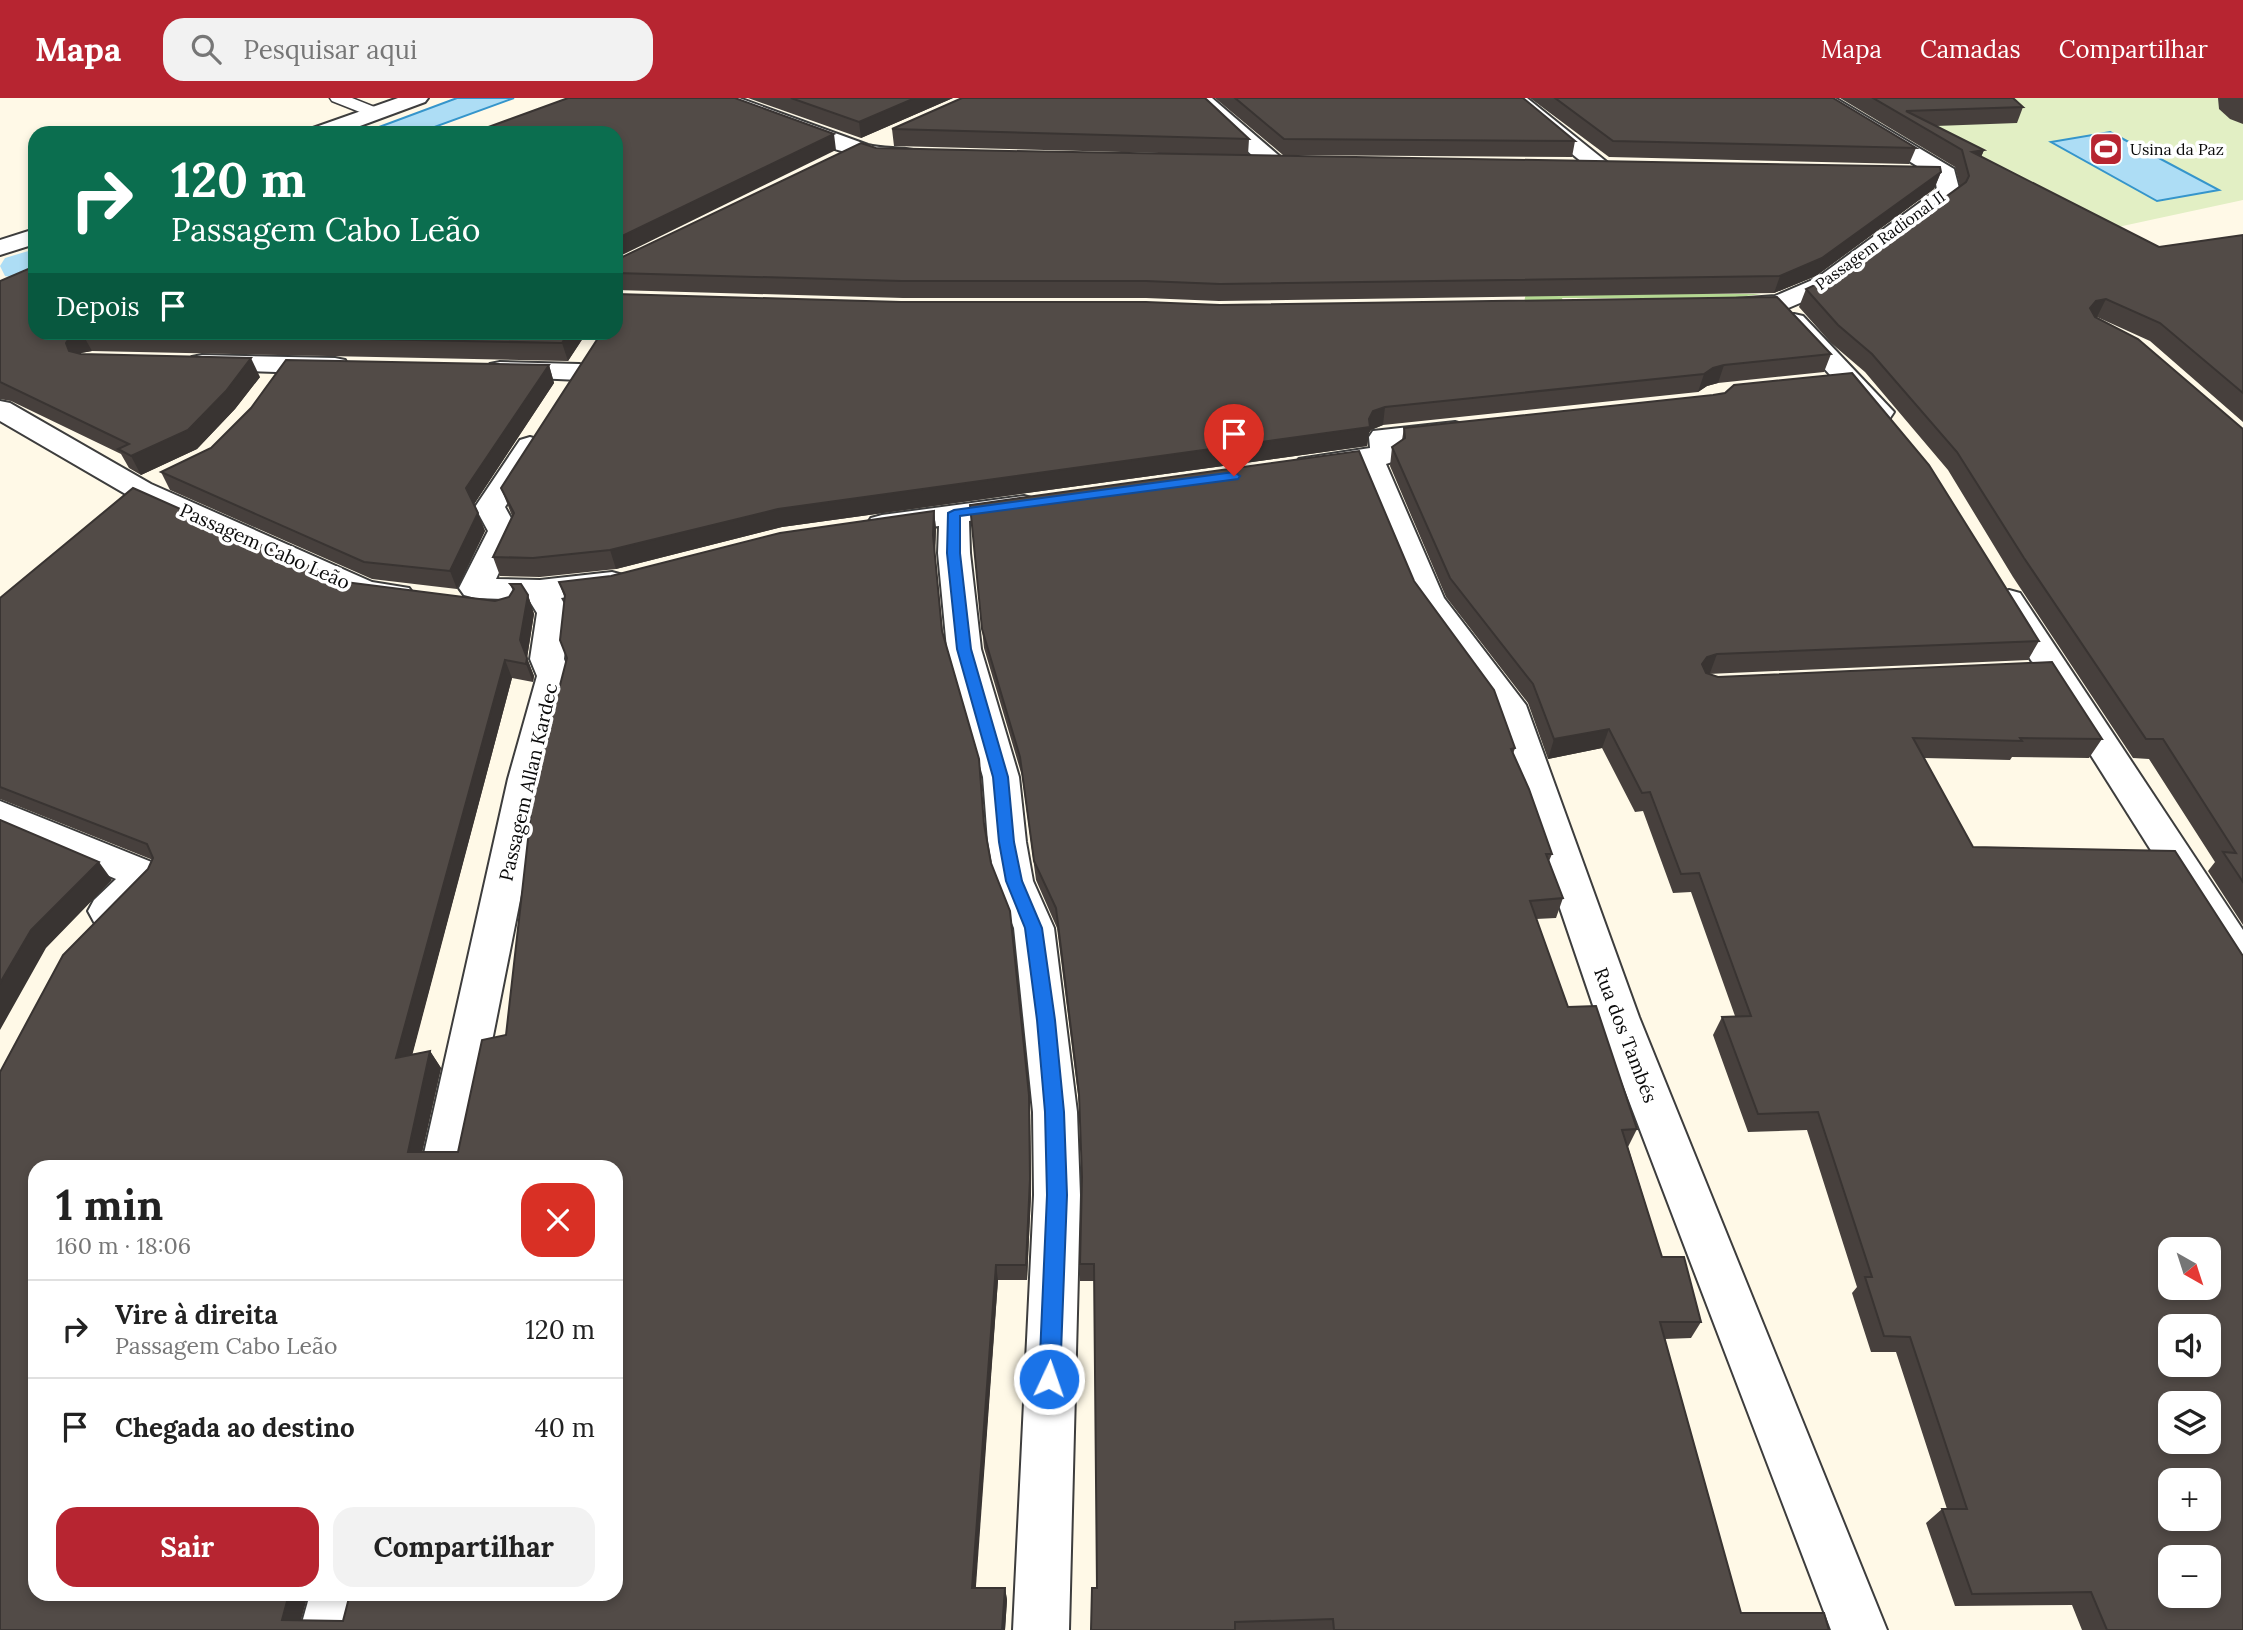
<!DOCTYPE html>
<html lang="pt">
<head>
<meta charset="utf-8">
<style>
  body { margin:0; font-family:Lora,serif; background:#f2f2f2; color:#222; height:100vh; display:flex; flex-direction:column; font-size:26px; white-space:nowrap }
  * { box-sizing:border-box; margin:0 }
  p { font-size:23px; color:#767676 }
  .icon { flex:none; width:38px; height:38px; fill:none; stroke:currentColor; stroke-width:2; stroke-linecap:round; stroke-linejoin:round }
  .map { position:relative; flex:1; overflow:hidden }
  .drawer { position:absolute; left:28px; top:1062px; width:595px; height:441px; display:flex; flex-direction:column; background:#fff; border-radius:21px; box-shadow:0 4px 10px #0003 }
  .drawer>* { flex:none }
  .hud { position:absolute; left:28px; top:28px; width:595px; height:214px; border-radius:21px; box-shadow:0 4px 10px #0003; background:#0b6e4f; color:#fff; overflow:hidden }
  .needle { width:46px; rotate:141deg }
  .tools { position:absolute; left:2158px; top:1139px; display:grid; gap:14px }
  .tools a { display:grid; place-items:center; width:63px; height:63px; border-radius:14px; background:#fff; box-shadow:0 4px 10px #0003; font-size:35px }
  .pin { position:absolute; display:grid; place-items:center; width:60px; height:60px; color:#fff; margin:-72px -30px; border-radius:50% 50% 50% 0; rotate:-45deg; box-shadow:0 0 7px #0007 }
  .pin .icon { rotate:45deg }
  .me { position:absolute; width:77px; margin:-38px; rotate:3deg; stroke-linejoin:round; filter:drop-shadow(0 0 5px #0008) }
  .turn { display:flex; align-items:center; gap:24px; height:147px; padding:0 28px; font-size:32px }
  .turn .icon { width:91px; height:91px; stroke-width:2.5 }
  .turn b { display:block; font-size:49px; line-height:60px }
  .then { display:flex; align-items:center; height:66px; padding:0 28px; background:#0003; gap:14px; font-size:26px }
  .round { display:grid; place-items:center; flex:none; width:74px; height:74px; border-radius:21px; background:#f2f2f2 }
  .headline { display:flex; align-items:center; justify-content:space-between; height:119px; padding:0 28px }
  h1 { font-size:42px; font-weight:800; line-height:52px }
  .primary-button { display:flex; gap:14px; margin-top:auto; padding:14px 28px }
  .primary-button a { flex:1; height:80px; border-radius:21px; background:#b72531; color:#fff; font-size:28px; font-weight:800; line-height:80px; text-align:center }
  .primary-button a+a { background:#f2f2f2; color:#222 }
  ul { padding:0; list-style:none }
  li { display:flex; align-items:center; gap:21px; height:98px; padding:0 28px; border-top:2px solid #e0e0e0 }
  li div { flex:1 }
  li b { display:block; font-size:26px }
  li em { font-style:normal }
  header { display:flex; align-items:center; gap:42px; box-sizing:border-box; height:98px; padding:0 35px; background:#b72531; color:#fff }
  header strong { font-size:33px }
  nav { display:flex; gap:38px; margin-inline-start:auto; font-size:24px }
  .search { width:490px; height:63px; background:#f2f2f2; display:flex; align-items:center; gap:18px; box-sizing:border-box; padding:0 24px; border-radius:21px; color:#767676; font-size:26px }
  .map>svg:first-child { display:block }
  .forest { fill:#b4d892 }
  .pitch { fill:#e2efc4 }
  .water { fill:#adddf5; stroke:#3595cb; stroke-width:2 }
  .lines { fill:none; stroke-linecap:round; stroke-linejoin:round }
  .canal { fill:#adddf5; fill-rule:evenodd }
  .service-casing { stroke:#3d3d3d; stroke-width:3 }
  .minor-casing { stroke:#3d3d3d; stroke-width:4 }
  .tertiary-casing { stroke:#3d3d3d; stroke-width:4 }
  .service { fill:#fff; fill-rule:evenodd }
  .minor { fill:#fff; fill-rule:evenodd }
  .tertiary { fill:#fff; fill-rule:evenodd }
  .wall { fill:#47403d; fill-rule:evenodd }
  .shaded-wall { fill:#393432 }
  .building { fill:#524b47; stroke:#393432; stroke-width:2; fill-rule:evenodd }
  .route { fill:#1a73e8; stroke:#114b97; stroke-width:2 }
  .labels { text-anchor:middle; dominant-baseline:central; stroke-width:7; stroke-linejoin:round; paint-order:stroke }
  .far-poi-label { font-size:16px; fill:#0a0a0a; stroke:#fff; text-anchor:start }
  .far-street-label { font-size:16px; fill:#0a0a0a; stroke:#fff }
  .street-label { font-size:19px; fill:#0a0a0a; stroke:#fff }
</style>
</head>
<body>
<header>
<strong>Mapa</strong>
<div class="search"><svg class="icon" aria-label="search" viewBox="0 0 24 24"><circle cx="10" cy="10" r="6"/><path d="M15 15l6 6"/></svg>Pesquisar aqui</div>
<nav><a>Mapa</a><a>Camadas</a><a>Compartilhar</a></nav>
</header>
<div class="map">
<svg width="2243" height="1532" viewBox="0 0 2243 1532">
  <rect width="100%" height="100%" fill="#fff9e7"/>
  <polygon class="forest" points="1526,195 1761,196 1725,201 1562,200 1565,208 1523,209"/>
  <polygon class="pitch" points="1885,0 2243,0 2243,102 2104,132"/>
  <g class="water">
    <polygon points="457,0 514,0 418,35 363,35"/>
    <polygon points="2110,34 2219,92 2157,103 2051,44"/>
  </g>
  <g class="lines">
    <polygon class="canal" points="35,151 35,178 20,181 5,178 0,168 5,160"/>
    <g class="service-casing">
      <polygon id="service" points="330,0 352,0 382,12 384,15 382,18 370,18 332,3"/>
    </g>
    <g class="minor-casing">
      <g id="minor">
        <path d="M 710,0 L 739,0 L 868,47 C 883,51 898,49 913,52 L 916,57 L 913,62 C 867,73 760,22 713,4 Z"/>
        <polygon points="1190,0 1212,0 1284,62 1287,67 1284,72 1268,72"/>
        <polygon points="1504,0 1527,0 1613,69 1610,74 1594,74"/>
        <polygon points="1810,0 1835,0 1954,71 1960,94 1835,190 1779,214 1722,212 1718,207 1722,202 1775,198 1817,180 1937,92 1935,79 1813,4"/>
        <polygon points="1794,216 1803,218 1894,314 1890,320 1880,322 1870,320 1781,224 1785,218"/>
        <polygon points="202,257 335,260 345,262 348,268 345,274 335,276 192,271 189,265 192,259"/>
        <polygon points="500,264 579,266 589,268 593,274 589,280 579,282 490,278 486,272 490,266"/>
        <polygon points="0,303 10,305 151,386 372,484 409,490 414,497 409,504 398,507 354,500 129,398 0,323"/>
        <polygon points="1455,324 1465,327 1469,333 1465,339 1398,346 1400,357 1395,363 1386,366 1444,500 1526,607 1639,919 1887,1532 1831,1532 1597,919 1492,610 1413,502 1358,369 1309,376 1299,373 1294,367 1299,361 1370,350 1369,339 1373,333"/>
        <polygon points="530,339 540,342 544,348 505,409 518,433 496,481 540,482 612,474 623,477 628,484 623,491 561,500 569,515 564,561 571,578 544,681 467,1069 421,1069 508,681 537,578 530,561 537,515 529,502 475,500 464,497 459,490 488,433 475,409 520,342"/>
        <polygon points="1024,398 1035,401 1039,407 1035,413 969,423 970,455 981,551 1019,679 1026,744 1033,783 1054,830 1077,1014 1080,1097 1069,1532 1013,1532 1034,1097 1033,1014 1014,830 995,783 988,744 983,679 947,551 938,455 939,428 882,435 871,432 867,426 871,420 882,417"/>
        <polygon points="2009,492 2020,495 2243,832 2243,881 2229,876 1993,502 1998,495"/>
        <path d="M 0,703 L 159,767 L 164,777 C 156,792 127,825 111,827 C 105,828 99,825 94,824 L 88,813 L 94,802 L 116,781 L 0,731 Z"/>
        <polygon points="310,1496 366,1496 356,1532 300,1532"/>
      </g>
    </g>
    <g class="tertiary-casing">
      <g id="tertiary">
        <polygon points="398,0 428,0 425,4 341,35 310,35 313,30"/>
        <polygon points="35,131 35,146 0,157 0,142"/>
      </g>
    </g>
    <use href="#service" class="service"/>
    <use href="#minor" class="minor"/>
    <use href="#tertiary" class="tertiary"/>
  </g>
  <g class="wall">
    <polygon points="748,0 953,0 861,40"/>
    <polygon points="1215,0 1523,0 1575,43 1572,59 1283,57"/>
    <polygon points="1530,0 1833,0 1916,50 1909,66 1609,59"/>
    <polygon points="1840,0 2013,0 2023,9 2017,25 1936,28 1984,52 1981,59 2159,149 2243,137 2243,324 2150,243 2097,219 2095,219 2243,331 2243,827 2208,773 2215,764 2149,661 2133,660 2013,479 1948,372 1865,274 1831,245 1799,209 1806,191 1843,174 1960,88 1955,69"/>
    <polygon points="2218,0 2243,0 2243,26 2230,21 2219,11"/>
    <polygon points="892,31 1249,41 1248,57 1941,74 1934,91 1816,178 1774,195 1219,203 1146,200 903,200 616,192 616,162 876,50 1236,57 894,48"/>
    <polygon points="0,183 35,234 587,234 568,263 92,253 81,255 81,256 260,279 235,311 197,351 141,377 129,370 121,356 11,303 0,301"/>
    <polygon points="1831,256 1824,274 1718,285 1707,288 1698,294 1383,327 1371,332 1369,335 1367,348 782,429 616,471 540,479 500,478 493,459 512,418 501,390"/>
    <polygon points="549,267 554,285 474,406 485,433 457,491 372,481 170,392 161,374"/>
    <polygon points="1404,330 2039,543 2028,562 1708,576 1718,579 2102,641 2089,660 2012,659 2010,662 1924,660 1973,749 2243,1532 2082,1532 2072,1507 1955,1508 1926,1425 1942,1411 1947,1411 1896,1254 1871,1254 1852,1195 1857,1189 1807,1032 1748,1034 1713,937 1722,919 1735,918 1691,794 1673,795 1643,713 1635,714 1602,650 1548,661 1528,605 1446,499 1390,368 1392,349 1402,342"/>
    <path d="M 133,390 L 345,484 L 495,503 L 509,499 L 513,493 L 510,486 L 521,486 L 528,497 L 534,516 L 527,560 L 534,578 L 533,584 L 512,580 L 412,956 L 430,953 L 441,970 L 422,1054 L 458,1054 L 482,942 L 506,937 L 534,688 L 567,561 L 560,542 L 565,501 L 559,484 L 611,478 L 780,435 L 934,413 L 936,431 L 935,455 L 943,535 L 979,661 L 984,730 L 991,765 L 1010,813 L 1030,1014 L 1031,1097 L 1027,1182 L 998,1182 L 975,1490 L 1005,1490 L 1007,1502 L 1005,1532 L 0,1532 L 0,974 L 63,857 L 148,771 L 153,762 L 0,701 L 0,500 ZM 35,1069 L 616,1069 L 616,1496 L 350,1496 L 343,1523 L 301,1522 L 308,1496 L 35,1496 Z"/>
    <polygon points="970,407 1414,483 1515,650 1513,656 1552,756 1549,763 1563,800 1556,820 1536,821 1568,909 1637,1031 1628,1049 1662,1159 1701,1224 1691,1240 1665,1241 1741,1515 1829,1532 1091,1532 1097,1490 1094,1183 1080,1183 1080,1166 1082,1079 1080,1013 1057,830 1036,782 1022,678 984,550"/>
  </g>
  <g class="shaded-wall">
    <polygon points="915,0 953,0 861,40 859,24"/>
    <polygon points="834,36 836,52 616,160 616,141"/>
    <polygon points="1984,52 1977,68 1972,54"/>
    <polygon points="1941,74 1934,91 1816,178 1774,195 1780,178"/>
    <polygon points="2106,201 2097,219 2086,220 2090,210 2096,203"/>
    <polygon points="569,234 587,234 568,263 562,245"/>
    <polygon points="82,235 92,253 81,255 77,263 69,253 66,245 71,237"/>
    <polygon points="251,260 260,279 235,311 197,351 141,377 131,358"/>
    <polygon points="549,267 554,285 473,408 466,390"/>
    <polygon points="1724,267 1718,285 1707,288 1698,294 1704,276 1713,270"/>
    <polygon points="1385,309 1383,327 1371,332 1369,335 1367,348 782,429 616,471 610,452 778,411 1369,321 1373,313"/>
    <polygon points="934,413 936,431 935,455 933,437"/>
    <polygon points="478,415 485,433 457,491 450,473"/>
    <polygon points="528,497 534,516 527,560 534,578 533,584 526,566 520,542"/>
    <polygon points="1717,556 1710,575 1700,579 1702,566 1707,559"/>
    <polygon points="505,562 512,580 407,977 396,960"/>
    <polygon points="1609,631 1602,650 1548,661 1554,641"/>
    <polygon points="99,764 112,782 46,850 0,932 0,885 31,832"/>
    <polygon points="430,953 441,970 419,1069 408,1054"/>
    <polygon points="1029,997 1030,1014 1031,1097 1027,1182 1026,1167"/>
    <polygon points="996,1167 998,1182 975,1502 972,1490"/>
    <polygon points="1005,1490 1007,1502 1005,1532 1002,1532"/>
    <polygon points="289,1496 308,1496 298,1532 282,1522"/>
  </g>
  <g class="building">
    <polygon points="568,0 735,0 834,36 616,141 616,35 472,35"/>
    <polygon points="791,0 915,0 859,24"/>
    <polygon points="962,0 1205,0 1249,41 892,31"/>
    <polygon points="1235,0 1523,0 1575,43 1284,41"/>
    <polygon points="1555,0 1833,0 1916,50 1613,43"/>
    <polygon points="1873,0 2013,0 2023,9 1906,13 1984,52 1972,54 2159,149 2243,137 2243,295 2160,225 2106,201 2096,203 2090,210 2095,219 2138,241 2243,331 2243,784 2223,754 2236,755 2163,641 2146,641 2024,460 1957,354 1872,256 1838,227 1806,191 1843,174 1966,84 1969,78 1962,52"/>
    <polygon points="861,45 876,50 1009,53 1940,69 1941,74 1822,160 1780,178 1220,186 1146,183 901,183 616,175 616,162"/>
    <polygon points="28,171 35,174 35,234 569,234 562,245 82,235 71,237 66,245 69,253 81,256 251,260 226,293 188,332 131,358 118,351 129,346 0,284 0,183"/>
    <polygon points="616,196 901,204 1146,204 1220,207 1777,199 1831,256 1724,267 1713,270 1704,276 1385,309 1373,313 1369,321 1370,329 778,411 610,452 533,460 493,459 514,415 501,390 602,234 616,234"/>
    <polygon points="286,262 549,267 466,390 478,415 450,473 364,464 161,374 211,350 251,310"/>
    <path d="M 1852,275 L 1929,367 L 2039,543 L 1717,556 L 1707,559 L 1702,566 L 1706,575 L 1718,579 L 2052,564 L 2102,641 L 2020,640 L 2022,643 L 1913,640 L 1973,749 L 2175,753 L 2243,858 L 2243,1532 L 2107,1532 L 2091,1494 L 1972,1496 L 1942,1411 L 1967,1411 L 1910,1239 L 1884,1238 L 1865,1179 L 1872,1179 L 1818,1014 L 1758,1016 L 1722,919 L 1751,918 L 1699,775 L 1681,776 L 1650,694 L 1642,695 L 1609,631 L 1554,641 L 1533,586 L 1450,480 L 1392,349 L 1405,340 L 1404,330 L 1713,297 L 1725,295 L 1734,287 ZM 2170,1152 L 2208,1152 L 2208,1190 L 2170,1190 ZM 2170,1228 L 2208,1228 L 2208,1267 L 2170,1267 ZM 2170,1306 L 2208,1306 L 2208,1344 L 2170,1344 ZM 2170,1382 L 2208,1382 L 2208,1421 L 2170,1421 ZM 2170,1460 L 2208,1460 L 2208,1498 L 2170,1498 Z"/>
    <polygon points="1359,353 1414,483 1494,592 1515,650 1511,651 1529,691 1552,756 1546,756 1563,800 1530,803 1568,909 1596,908 1637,1031 1622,1032 1662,1159 1684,1159 1701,1224 1660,1224 1741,1515 1824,1515 1829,1532 1334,1532 1333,1521 1235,1524 1235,1532 1091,1532 1092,1490 1097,1490 1094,1166 1080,1166 1082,1079 1079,996 1056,810 1034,763 1020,659 982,531 970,407"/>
    <path d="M 133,390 L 345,484 L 495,503 L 509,499 L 514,491 L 510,486 L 521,486 L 528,497 L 520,542 L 527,560 L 526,566 L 505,562 L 396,960 L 430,953 L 408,1054 L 458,1054 L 482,942 L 506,937 L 534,688 L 567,560 L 560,542 L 565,497 L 559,484 L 611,478 L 780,435 L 934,413 L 933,437 L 942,533 L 979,661 L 984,726 L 991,765 L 1010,813 L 1029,997 L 1030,1081 L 1026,1167 L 996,1167 L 972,1490 L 1005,1490 L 1002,1532 L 0,1532 L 0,974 L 63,857 L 148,771 L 153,760 L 147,746 L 0,689 L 0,500 ZM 35,1069 L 616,1069 L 616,1496 L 350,1496 L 343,1523 L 282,1522 L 289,1496 L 35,1496 Z"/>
    <polygon points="0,722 99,764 31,832 0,885"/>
  </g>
  <polygon class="route" points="1234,374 1240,378 1238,381 960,418 960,455 971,551 1008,679 1014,744 1022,783 1042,830 1055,922 1064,1014 1067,1097 1060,1281 1056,1288 1049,1291 1042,1288 1039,1281 1047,1097 1045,1014 1037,922 1025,830 1006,783 999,744 993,679 957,551 947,455 948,415 954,412"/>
  <defs>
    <g id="stadium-square" transform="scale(1.75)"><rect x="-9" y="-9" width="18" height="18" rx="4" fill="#b72531" stroke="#fff"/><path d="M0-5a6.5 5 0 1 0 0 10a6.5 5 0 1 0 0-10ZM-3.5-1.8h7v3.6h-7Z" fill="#fff"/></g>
  </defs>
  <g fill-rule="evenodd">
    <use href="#stadium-square" x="2106" y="51"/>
  </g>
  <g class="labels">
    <g class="far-poi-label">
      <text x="2130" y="51">Usina da Paz</text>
    </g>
    <g class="far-street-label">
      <text transform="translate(1880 142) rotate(-36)">Passagem Radional II</text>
    </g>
    <g class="street-label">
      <text transform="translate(265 448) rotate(24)">Passagem Cabo Leão</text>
      <text transform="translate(528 684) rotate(-77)">Passagem Allan Kardec</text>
      <text transform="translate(1626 937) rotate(69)">Rua dos Tambés</text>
    </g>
  </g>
</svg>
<div class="tools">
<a><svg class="needle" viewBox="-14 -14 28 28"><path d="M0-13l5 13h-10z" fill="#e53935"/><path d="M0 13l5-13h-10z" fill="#767676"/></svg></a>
<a><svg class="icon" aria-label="sound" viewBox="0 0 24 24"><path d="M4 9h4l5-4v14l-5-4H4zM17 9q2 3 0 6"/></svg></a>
<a><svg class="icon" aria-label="layers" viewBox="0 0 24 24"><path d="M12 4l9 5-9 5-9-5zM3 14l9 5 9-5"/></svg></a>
<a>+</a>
<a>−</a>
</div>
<div class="pin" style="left:1234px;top:378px;background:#d93025"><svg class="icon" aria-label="arrive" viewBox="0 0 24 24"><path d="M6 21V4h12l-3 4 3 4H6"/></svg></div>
<svg class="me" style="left:1049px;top:1281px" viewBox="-20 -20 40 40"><circle r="17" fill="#1a73e8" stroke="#fff" stroke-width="3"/><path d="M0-11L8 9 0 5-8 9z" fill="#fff"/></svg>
<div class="hud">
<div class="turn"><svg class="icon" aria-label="right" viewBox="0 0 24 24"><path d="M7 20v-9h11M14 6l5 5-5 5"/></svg><div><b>120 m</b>Passagem Cabo Leão</div></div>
<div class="then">Depois<svg class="icon" aria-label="arrive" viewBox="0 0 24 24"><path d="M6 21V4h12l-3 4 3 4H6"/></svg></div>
</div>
<section class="drawer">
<div class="headline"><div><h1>1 min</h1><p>160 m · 18:06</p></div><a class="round" style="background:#d93025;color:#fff"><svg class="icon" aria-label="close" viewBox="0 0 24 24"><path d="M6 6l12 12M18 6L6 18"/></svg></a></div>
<ul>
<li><svg class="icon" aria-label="right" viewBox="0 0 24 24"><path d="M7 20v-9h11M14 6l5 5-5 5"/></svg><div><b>Vire à direita</b><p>Passagem Cabo Leão</p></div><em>120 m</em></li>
<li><svg class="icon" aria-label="arrive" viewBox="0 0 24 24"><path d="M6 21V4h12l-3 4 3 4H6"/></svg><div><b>Chegada ao destino</b></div><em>40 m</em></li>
</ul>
<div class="primary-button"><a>Sair</a><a>Compartilhar</a></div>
</section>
</div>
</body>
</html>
